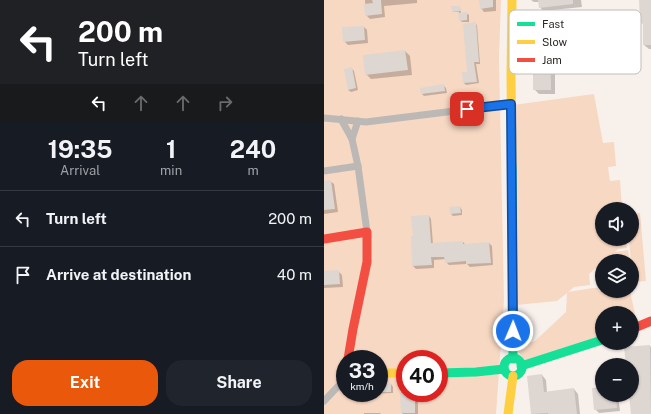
<!DOCTYPE html>
<html lang="en">
<head>
<meta charset="utf-8">
<style>
  body { margin:0; font-family:"Public Sans",sans-serif; background:#20242c; color:#f1f3f6; height:100vh; display:flex; flex-direction:column; font-size:15px; white-space:nowrap }
  * { box-sizing:border-box; margin:0 }
  p { font-size:13px; color:#9ea1a6 }
  .icon { flex:none; width:22px; height:22px; fill:none; stroke:currentColor; stroke-width:2; stroke-linecap:round; stroke-linejoin:round }
  .map { position:relative; flex:1; overflow:hidden }
  .details { display:flex; flex-direction:column; background:#171b24; width:324px }
  .details>* { flex:none }
  .banner { background:#202124; color:#fff; overflow:hidden }
  .buttons { position:absolute; left:271px; top:202px; display:grid; gap:8px }
  .buttons a { display:grid; place-items:center; width:44px; height:44px; border-radius:50%; background:#171b24; box-shadow:0 1px 3px #0004; font-size:20px }
  .speed { position:absolute; left:12px; top:350px; display:flex; gap:8px; font-size:20px; font-weight:700; text-align:center }
  .speed>* { display:grid; place-content:center; width:52px; height:52px; border-radius:50%; background:#171b24; box-shadow:0 1px 3px #0004; line-height:1 }
  .speed small { font-size:10px; font-weight:400 }
  .speed .limit { border:6px solid #d22; background:#fff; color:#111 }
  .pin { position:absolute; display:grid; place-items:center; width:34px; height:34px; color:#fff; margin:-17px; border-radius:8px; box-shadow:0 2px 6px #0006 }
  .me { position:absolute; width:44px; margin:-22px; rotate:1deg; stroke-linejoin:round; filter:drop-shadow(0 0 3px #0008) }
  .turn { display:flex; align-items:center; gap:14px; height:84px; padding:0 12px; font-size:18px }
  .turn .icon { width:52px; height:52px; stroke-width:2.5 }
  .turn b { display:block; font-size:28px; line-height:34px }
  .lanes { display:flex; align-items:center; height:38px; padding:0 12px; background:#0003; justify-content:center; gap:20px; direction:ltr }
  .lanes .off { opacity:.35 }
  .eta { display:flex; justify-content:space-evenly; align-items:center; height:68px; text-align:center }
  .eta b { font-size:24px; font-weight:700; line-height:28px }
  .primary-button { display:flex; gap:8px; margin-top:auto; padding:8px 12px }
  .primary-button a { flex:1; height:46px; border-radius:16px; background:#ea580c; color:#fff; font-size:16px; font-weight:700; line-height:46px; text-align:center }
  .primary-button a+a { background:#20242c; color:#f1f3f6 }
  ul { padding:0; list-style:none }
  li { display:flex; align-items:center; gap:12px; height:56px; padding:0 12px; border-top:1px solid #363941 }
  li div { flex:1 }
  li b { display:block; font-size:15px }
  li em { font-style:normal }
  main { display:flex; flex:1; min-height:0 }
  .map>svg:first-child { display:block }
  .green { fill:#f7d8c3; fill-rule:evenodd }
  .shadow { fill:#0003 }
  .building { fill:#ddd6d1 }
  .lines { fill:none; stroke-linecap:round; stroke-linejoin:round }
  .street { stroke:#bcb8b6; stroke-width:7 }
  .fast { stroke:#16e098; stroke-width:9 }
  .slow { stroke:#ffcf43; stroke-width:9 }
  .jam { stroke:#f24e42; stroke-width:9 }
  .route-casing { stroke:#114b97; stroke-width:10 }
  .route { stroke:#1a73e8; stroke-width:7 }
  .key { fill:#fff; stroke:#c0bebd; stroke-width:1 }
  .key-label { font-size:11px; fill:#2d2622 }
</style>
</head>
<body>
<main>
<section class="details">
<div class="banner">
<div class="turn"><svg class="icon" aria-label="left" viewBox="0 0 24 24"><path d="M17 20v-9H6M10 6l-5 5 5 5"/></svg><div><b>200 m</b>Turn left</div></div>
<div class="lanes"><svg class="icon" aria-label="left" viewBox="0 0 24 24"><path d="M17 20v-9H6M10 6l-5 5 5 5"/></svg><svg class="icon off" aria-label="ahead" viewBox="0 0 24 24"><path d="M12 20V5M6 11l6-6 6 6"/></svg><svg class="icon off" aria-label="ahead" viewBox="0 0 24 24"><path d="M12 20V5M6 11l6-6 6 6"/></svg><svg class="icon off" aria-label="right" viewBox="0 0 24 24"><path d="M7 20v-9h11M14 6l5 5-5 5"/></svg></div>
</div>
<div class="eta">
<div><b>19:35</b><p>Arrival</p></div>
<div><b>1</b><p>min</p></div>
<div><b>240</b><p>m</p></div>
</div>
<ul>
<li><svg class="icon" aria-label="left" viewBox="0 0 24 24"><path d="M17 20v-9H6M10 6l-5 5 5 5"/></svg><div><b>Turn left</b></div><em>200 m</em></li>
<li><svg class="icon" aria-label="arrive" viewBox="0 0 24 24"><path d="M6 21V4h12l-3 4 3 4H6"/></svg><div><b>Arrive at destination</b></div><em>40 m</em></li>
</ul>
<div class="primary-button"><a>Exit</a><a>Share</a></div>
</section>
<div class="map">
<svg width="327" height="414" viewBox="0 0 327 414">
  <rect width="100%" height="100%" fill="#f8f0eb"/>
  <g class="green">
    <path d="M 0,0 L 177,0 L 175,58 L 180,300 L 172,414 L 0,414 ZM 21,359 L 55,359 L 55,393 L 21,393 ZM 81,359 L 115,359 L 115,393 L 81,393 Z"/>
    <polygon points="270,94 279,143 290,142 292,166 284,167 286,181 296,180 298,209 278,209 278,239 302,239 303,248 294,249 291,252 304,250 306,261 278,261 278,288 276,288 274,266 265,274 266,285 250,287 244,292 269,288 274,288 275,291 306,291 313,323 308,324 308,313 278,313 278,336 263,341 201,360 191,348 211,341 242,312 243,293 233,301 192,305 189,105"/>
    <polygon points="316,213 322,281 309,282 308,261 307,261 305,239 308,239 308,214"/>
  </g>
  <g class="shadow">
    <polygon points="41,0 93,0 93,3 60,6 61,17 46,19 42,15"/>
    <polygon points="156,0 172,0 172,11 160,12 157,8"/>
    <polygon points="207,0 257,0 258,7 219,11 216,7 215,2 210,2"/>
    <polygon points="316,0 327,0 327,49 325,49 320,45 320,25 317,22"/>
    <polygon points="136,7 137,13 142,13 145,15 145,22 138,22 136,20 135,12 128,12"/>
    <polygon points="151,23 153,25 156,64 152,64 155,83 142,85 140,83 139,73 144,73"/>
    <polygon points="40,27 43,30 44,43 24,45 20,41"/>
    <polygon points="226,39 231,43 231,94 215,94 210,89"/>
    <polygon points="81,51 86,56 88,75 47,79 42,74"/>
    <polygon points="28,69 30,71 34,90 27,92 24,90"/>
    <polygon points="120,86 122,88 123,93 100,96 98,94"/>
    <polygon points="6,181 10,184 14,212 0,214 0,182"/>
    <polygon points="136,207 138,210 138,215 129,216 127,214"/>
    <polygon points="105,216 107,219 109,244 139,242 142,245 165,243 168,246 169,265 146,267 143,264 125,265 122,262 122,259 110,260 110,268 92,269 89,266"/>
    <polygon points="14,271 18,275 19,287 0,288 0,272"/>
    <polygon points="326,346 327,347 327,414 308,414 306,395 308,395 308,365 303,365 301,348"/>
    <polygon points="218,375 222,380 223,392 250,389 254,394 256,414 208,414 204,377"/>
    <polygon points="67,384 69,387 69,393 41,394 40,393 55,393 55,385"/>
    <polygon points="278,388 278,395 294,395 296,411 275,413 271,409"/>
    <polygon points="77,392 91,393 94,395 94,414 79,414 78,413"/>
    <polygon points="40,413 56,413 57,414 40,414"/>
  </g>
  <g class="building">
    <polygon points="48,0 57,0 58,14 41,16 40,4 49,3"/>
    <polygon points="155,0 169,0 169,7 156,9"/>
    <polygon points="214,0 249,0 249,4 215,8"/>
    <polygon points="315,0 327,0 327,45 319,45 319,23 316,23"/>
    <polygon points="127,6 136,6 137,11 128,12"/>
    <polygon points="143,12 143,20 135,21 134,13"/>
    <polygon points="152,22 155,62 150,62 153,82 139,83 138,72 143,72 139,24"/>
    <polygon points="40,26 41,40 19,42 18,27"/>
    <polygon points="209,38 226,38 227,90 209,90"/>
    <polygon points="81,50 84,70 41,75 39,55"/>
    <polygon points="28,67 32,88 24,90 20,69"/>
    <polygon points="120,84 121,91 97,94 96,88"/>
    <polygon points="7,180 11,209 0,210 0,181"/>
    <polygon points="136,206 137,213 126,214 125,207"/>
    <polygon points="105,215 107,243 139,241 139,244 165,242 167,263 142,264 142,261 121,263 120,257 107,257 108,265 88,266 87,236 89,236 87,216"/>
    <polygon points="15,270 16,284 0,285 0,271"/>
    <polygon points="326,345 327,414 307,414 305,395 308,395 308,365 302,365 300,347"/>
    <polygon points="218,374 220,392 250,388 253,414 224,414 224,413 207,414 203,376"/>
    <polygon points="67,383 67,392 55,392 55,384"/>
    <polygon points="278,387 278,395 292,395 293,408 270,410 268,388"/>
    <polygon points="76,393 91,393 91,413 77,413"/>
  </g>
  <g class="lines">
    <g class="street">
      <polyline points="0,118 42,122 187,104"/>
      <polyline points="17,119 28,139 34,166 43,232"/>
      <polyline points="28,139 34,121"/>
      <polyline points="0,171 34,166"/>
      <polyline points="0,401 19,381 21,377"/>
    </g>
    <g class="fast">
      <polyline points="188,166 189,359"/>
      <circle cx="189" cy="367" r="9"/>
      <polyline points="197,366 278,340"/>
      <polyline points="115,373 152,372 180,369"/>
    </g>
    <g class="slow">
      <polyline points="188,166 187,75 188,0"/>
      <polyline points="55,373 81,373"/>
      <polyline points="184,414 189,376"/>
    </g>
    <g class="jam">
      <polyline points="0,239 43,232 43,262 29,329 24,359"/>
      <polyline points="308,329 327,321"/>
    </g>
  </g>
  <g class="lines">
    <g class="route-casing">
      <polyline id="route" points="143,109 187,104 189,331"/>
    </g>
    <use href="#route" class="route"/>
  </g>
  <rect x="185" y="10" width="132" height="64" rx="6" class="key"/>
  <rect x="193" y="22" width="18" height="4" fill="#16e098"/>
  <rect x="193" y="40" width="18" height="4" fill="#ffcf43"/>
  <rect x="193" y="58" width="18" height="4" fill="#f24e42"/>
  <g class="key-label">
    <text x="218" y="28">Fast</text>
    <text x="218" y="46">Slow</text>
    <text x="218" y="64">Jam</text>
  </g>
</svg>
<div class="buttons">
<a><svg class="icon" aria-label="sound" viewBox="0 0 24 24"><path d="M4 9h4l5-4v14l-5-4H4zM17 9q2 3 0 6"/></svg></a>
<a><svg class="icon" aria-label="layers" viewBox="0 0 24 24"><path d="M12 4l9 5-9 5-9-5zM3 14l9 5 9-5"/></svg></a>
<a>+</a>
<a>−</a>
</div>
<div class="speed"><div>33<small>km/h</small></div><div class="limit">40</div></div>
<div class="pin" style="left:143px;top:109px;background:#d93025"><svg class="icon" aria-label="arrive" viewBox="0 0 24 24"><path d="M6 21V4h12l-3 4 3 4H6"/></svg></div>
<svg class="me" style="left:189px;top:331px" viewBox="-20 -20 40 40"><circle r="17" fill="#1a73e8" stroke="#fff" stroke-width="3"/><path d="M0-11L8 9 0 5-8 9z" fill="#fff"/></svg>
</div>
</main>
</body>
</html>
